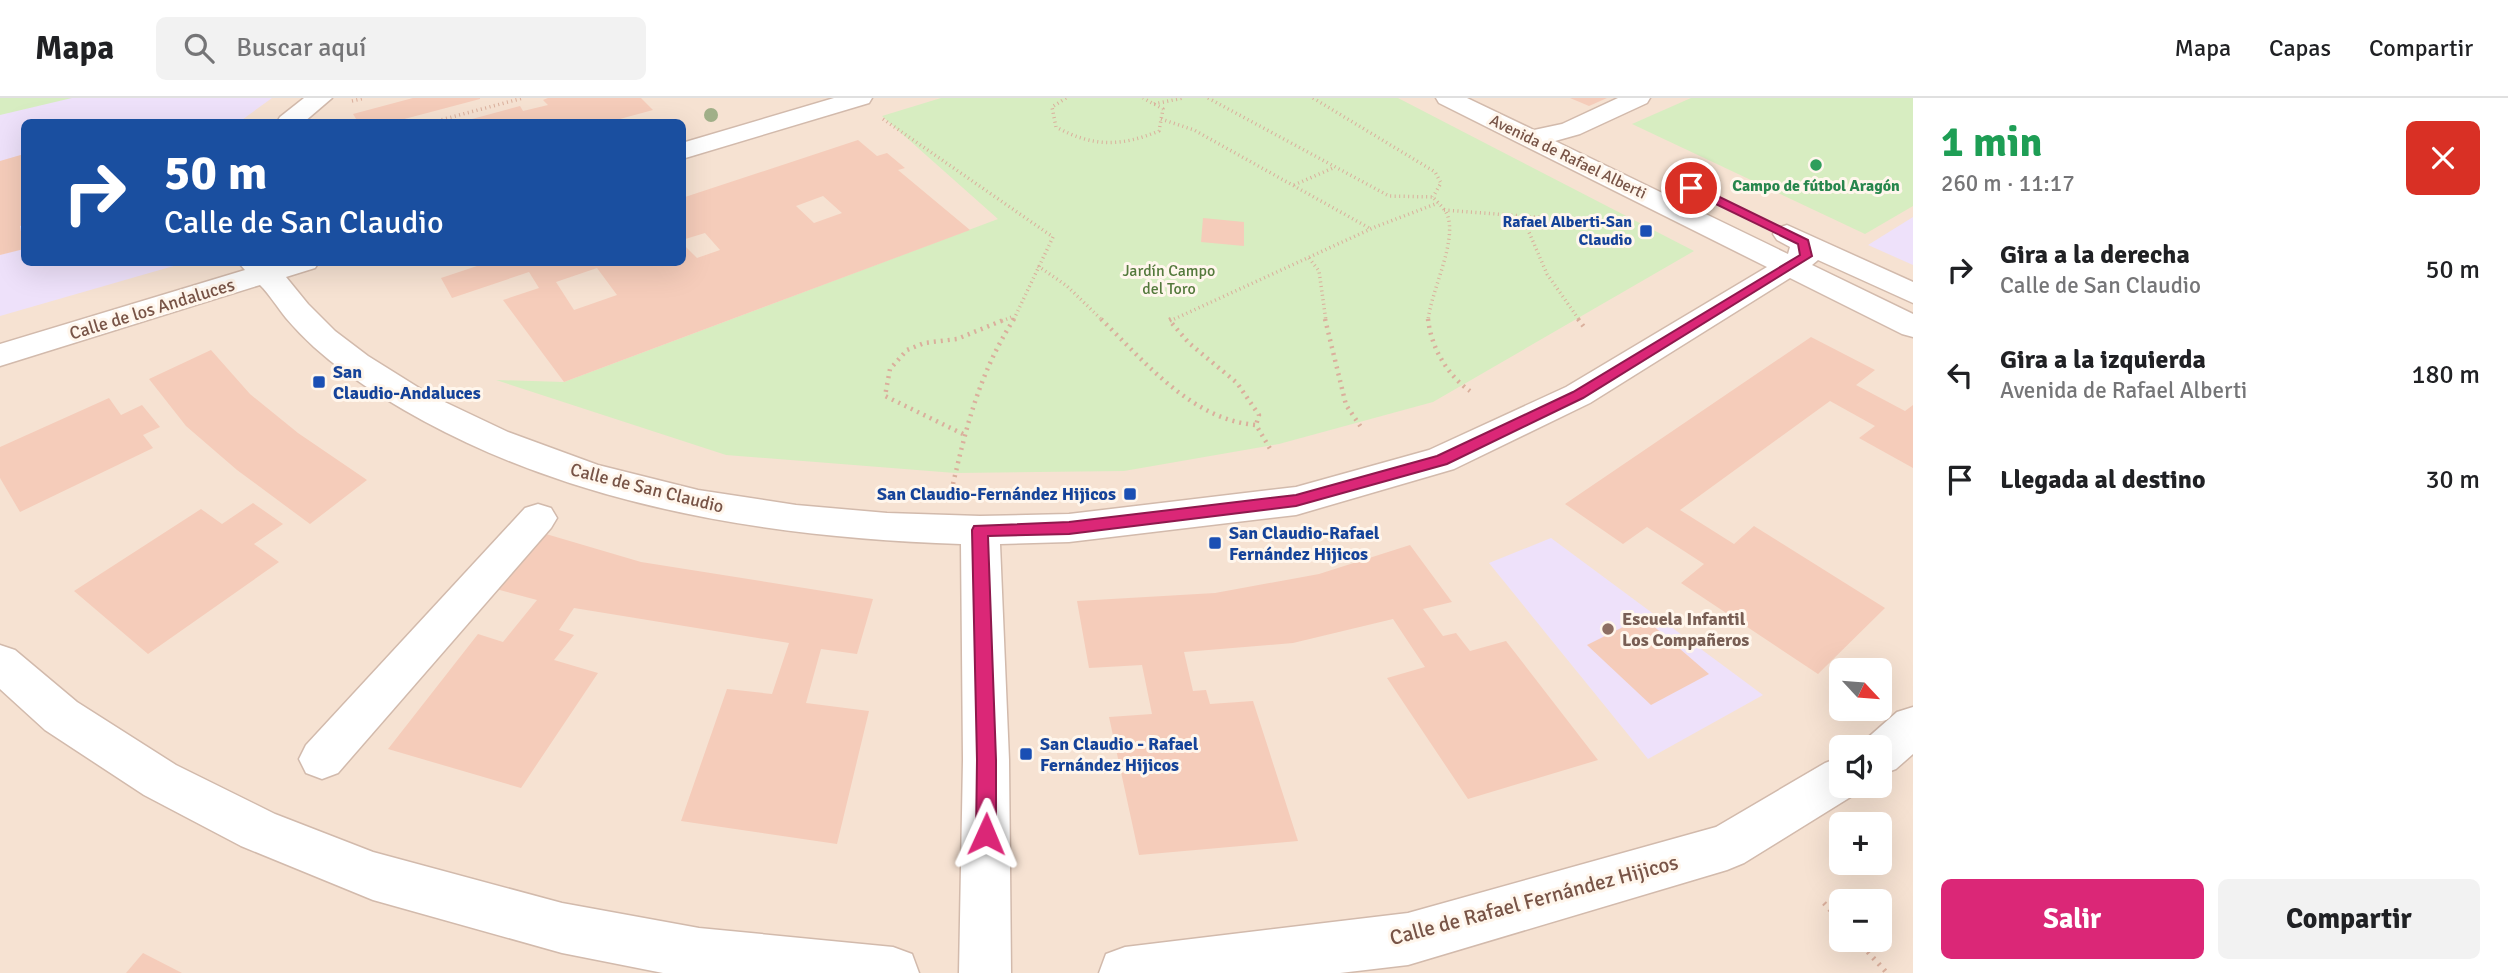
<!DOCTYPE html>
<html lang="es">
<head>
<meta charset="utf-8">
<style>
  body { margin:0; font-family:Signika,sans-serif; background:#f2f2f2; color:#202124; height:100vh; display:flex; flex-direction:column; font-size:26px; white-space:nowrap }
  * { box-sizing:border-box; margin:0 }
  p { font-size:23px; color:#757577 }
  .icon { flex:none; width:38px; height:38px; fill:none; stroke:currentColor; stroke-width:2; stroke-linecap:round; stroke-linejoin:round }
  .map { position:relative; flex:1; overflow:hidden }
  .drawer { display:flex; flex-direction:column; background:#fff; width:595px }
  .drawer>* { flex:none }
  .guide { position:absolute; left:21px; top:21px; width:665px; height:147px; border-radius:10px; box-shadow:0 7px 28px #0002; background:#1a4fa0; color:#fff; overflow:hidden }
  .needle { width:46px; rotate:116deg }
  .tools { position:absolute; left:1829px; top:560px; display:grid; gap:14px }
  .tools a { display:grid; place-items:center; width:63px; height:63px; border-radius:10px; background:#fff; box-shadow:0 7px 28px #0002; font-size:35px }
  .pin { position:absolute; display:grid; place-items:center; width:60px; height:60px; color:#fff; margin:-30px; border:4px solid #fff; border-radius:50%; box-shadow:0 2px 7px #0007 }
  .me { position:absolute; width:77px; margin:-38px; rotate:1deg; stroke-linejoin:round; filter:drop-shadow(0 0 5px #0008) }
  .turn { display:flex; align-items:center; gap:24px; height:147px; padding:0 28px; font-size:32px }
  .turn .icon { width:91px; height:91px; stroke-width:2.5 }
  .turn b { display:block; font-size:49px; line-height:60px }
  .round { display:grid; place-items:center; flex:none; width:74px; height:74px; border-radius:10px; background:#f2f2f2 }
  .summary { display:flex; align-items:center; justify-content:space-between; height:119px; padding:0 28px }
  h1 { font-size:42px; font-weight:700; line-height:52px; color:#1e9e55 }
  .primary-button { display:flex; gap:14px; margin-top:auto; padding:14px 28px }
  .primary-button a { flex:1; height:80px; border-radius:10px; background:#db2777; color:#fff; font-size:28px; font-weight:700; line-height:80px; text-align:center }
  .primary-button a+a { background:#f2f2f2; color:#202124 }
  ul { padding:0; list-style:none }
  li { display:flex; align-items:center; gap:21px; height:105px; padding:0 28px }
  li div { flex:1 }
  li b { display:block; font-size:26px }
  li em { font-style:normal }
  header { display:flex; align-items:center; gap:42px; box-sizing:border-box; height:98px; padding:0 35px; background:#fff; border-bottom:2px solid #e0e0e0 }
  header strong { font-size:33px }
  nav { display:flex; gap:38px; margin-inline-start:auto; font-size:24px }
  .search { width:490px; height:63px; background:#f2f2f2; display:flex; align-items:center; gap:18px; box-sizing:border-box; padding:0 24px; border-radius:10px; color:#757577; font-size:26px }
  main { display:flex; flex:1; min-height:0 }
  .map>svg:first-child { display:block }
  .residential { fill:#f6e2d2; fill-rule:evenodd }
  .education { fill:#eee1fa }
  .green { fill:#d7edc1 }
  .building { fill:#f5ccba; fill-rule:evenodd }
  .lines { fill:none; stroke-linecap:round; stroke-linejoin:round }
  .street-casing { stroke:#d2baac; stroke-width:3 }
  .path-far2 { stroke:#daaf9c; stroke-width:3.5; stroke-dasharray:1 3.5; stroke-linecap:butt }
  .path-far1 { stroke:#daaf9c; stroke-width:4.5; stroke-dasharray:2 5; stroke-linecap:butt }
  .path { stroke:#daaf9c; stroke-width:5; stroke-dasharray:2 6; stroke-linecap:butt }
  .street { fill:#fff; fill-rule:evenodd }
  .tree { fill:#a0af88 }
  .route { fill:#db2777; stroke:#8e194d; stroke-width:2 }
  .leisure-dot { fill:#2e9e5b; stroke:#fff6ec; stroke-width:2.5 }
  .transit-dot { fill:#1a4fb4; stroke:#fff6ec; stroke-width:2.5 }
  .education-dot { fill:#8d6e63; stroke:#fff6ec; stroke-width:2.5 }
  .labels { text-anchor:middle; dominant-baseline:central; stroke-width:6; stroke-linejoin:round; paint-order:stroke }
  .far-street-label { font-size:16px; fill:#785447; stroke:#fff6ec }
  .far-leisure-label { font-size:16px; font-weight:bold; fill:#27864d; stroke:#fff6ec }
  .far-transit-label { font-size:16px; font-weight:bold; fill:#164399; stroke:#fff6ec; text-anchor:end }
  .far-park-label { font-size:16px; fill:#54793c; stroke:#fff6ec }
  .street-label { font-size:18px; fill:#785447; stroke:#fff6ec }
  .transit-label { font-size:18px; font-weight:bold; fill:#164399; stroke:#fff6ec; text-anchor:start }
  .education-label { font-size:18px; font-weight:bold; fill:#785e54; stroke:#fff6ec; text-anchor:start }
  .near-street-label { font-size:21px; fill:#785447; stroke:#fff6ec }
</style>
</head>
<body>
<header>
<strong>Mapa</strong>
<div class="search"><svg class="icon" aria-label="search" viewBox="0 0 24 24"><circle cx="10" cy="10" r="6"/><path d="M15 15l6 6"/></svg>Buscar aquí</div>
<nav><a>Mapa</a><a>Capas</a><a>Compartir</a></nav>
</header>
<main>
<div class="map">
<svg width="1913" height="875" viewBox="0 0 1913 875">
  <rect width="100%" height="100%" fill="#fef1e4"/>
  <path class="residential" d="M 0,0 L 1913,0 L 1913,875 L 0,875 ZM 24,24 L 682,24 L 682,164 L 24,164 ZM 1841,572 L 1880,572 L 1880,611 L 1841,611 ZM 1841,649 L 1880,649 L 1880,688 L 1841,688 ZM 1841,726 L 1880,726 L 1880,765 L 1841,765 ZM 1841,803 L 1880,803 L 1880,842 L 1841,842 Z"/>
  <g class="education">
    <polygon points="0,0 272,0 239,24 24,24 24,164 184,165 0,218"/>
    <polygon points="1913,119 1913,167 1868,147"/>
    <polygon points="1551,440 1763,597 1648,661 1489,465"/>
  </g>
  <g class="green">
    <polygon points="0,0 72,0 0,17"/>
    <polygon points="941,0 1398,0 1694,153 1433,304 1279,346 1124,373 955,375 726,357 496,282 564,284 998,121 882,18"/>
    <polygon points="1691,0 1913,0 1913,108 1865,136 1632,26"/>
  </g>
  <g class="building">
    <polygon points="413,0 480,0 480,1 393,24 358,24 353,16"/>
    <polygon points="548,0 641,0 653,12 609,24 461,24 520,8 523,13 548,7 543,2"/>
    <polygon points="1570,0 1607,0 1589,8"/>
    <path d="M 858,42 L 877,58 L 887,55 L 905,70 L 898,72 L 970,132 L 564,284 L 503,202 L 539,190 L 529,174 L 452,200 L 441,180 L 489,164 L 682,164 L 682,145 L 697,160 L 720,152 L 705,135 L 682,142 L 682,100 ZM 823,98 L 842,115 L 814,125 L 796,108 ZM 597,170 L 617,197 L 574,212 L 556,184 Z"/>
    <polygon points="24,56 24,127 20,128 24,151 0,157 0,63"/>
    <polygon points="1203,120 1244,124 1244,148 1201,144"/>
    <polygon points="1811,239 1875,272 1856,287 1905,313 1913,307 1913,370 1859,340 1875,328 1830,303 1680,412 1734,446 1754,428 1885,510 1818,576 1681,485 1704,466 1647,429 1623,446 1565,406"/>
    <polygon points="211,252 250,296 298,335 367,382 310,426 237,372 186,328 149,281"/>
    <polygon points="109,300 121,317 142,307 160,329 143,337 153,350 20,414 0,380 0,349"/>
    <polygon points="253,405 283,426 254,446 279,464 148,556 74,493 201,411 222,426"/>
    <polygon points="546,436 641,464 873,501 857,556 821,551 806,605 869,613 837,746 681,723 727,591 772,596 789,545 574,510 559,532 574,537 554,562 598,575 521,690 388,651 478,536 503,544 537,502 496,491"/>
    <polygon points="1410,447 1452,504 1423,511 1443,538 1456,535 1470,553 1506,543 1598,662 1468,701 1387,580 1425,569 1393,521 1293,545 1184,554 1193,593 1206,592 1210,606 1253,603 1298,743 1139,757 1109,619 1152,616 1142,567 1089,570 1077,503 1215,495 1319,476"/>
    <polygon points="1643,519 1709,576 1651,607 1587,547"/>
    <polygon points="143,855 182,875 126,875"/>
  </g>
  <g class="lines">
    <g class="street-casing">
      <g id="street">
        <polygon points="304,0 332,0 304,24 277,24 280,19"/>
        <polygon points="834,0 872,0 869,5 682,61 682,45"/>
        <path d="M 1436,0 L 1467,0 L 1534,32 L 1562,26 L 1618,0 L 1650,0 L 1647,5 L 1580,36 L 1555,43 L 1788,156 L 1790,149 L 1777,142 L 1773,136 L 1777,130 L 1787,127 L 1913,184 L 1913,205 L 1818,162 L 1812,167 L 1913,216 L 1913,239 L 1902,236 L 1790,180 L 1590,305 L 1454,371 L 1296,417 L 1069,444 L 1000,446 L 1009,662 L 1011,875 L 959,875 L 963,662 L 961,446 C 747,439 523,401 345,274 C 324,259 303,240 286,220 C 277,209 270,197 260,187 L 0,268 L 0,246 L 245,172 L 238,164 L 319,164 L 315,170 L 286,179 L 308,206 L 335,233 L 368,258 L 432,298 L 508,334 L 598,367 L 698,392 L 796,407 L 887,415 L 980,418 L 1069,416 L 1296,389 L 1429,352 L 1566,289 L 1767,169 L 1439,5 Z"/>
        <polygon points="538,406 551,410 557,420 551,430 338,675 322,681 306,675 299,661 306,647 525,410"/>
        <polygon points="0,547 15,552 77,604 176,667 275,716 373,754 562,805 699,830 893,849 912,856 919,875 663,875 562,855 373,802 241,748 144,697 45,632 0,591"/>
        <polygon points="1913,609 1913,656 1896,671 1880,677 1880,649 1861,649 1864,643 1897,614"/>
        <polygon points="1841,659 1841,688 1861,688 1857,695 1744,765 1727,772 1408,867 1340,875 1099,875 1106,856 1125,849 1408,815 1716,729 1825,665"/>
      </g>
    </g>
    <g class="path-far2">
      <path d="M 1066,0 L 1052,9 L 1056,29 C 1093,49 1120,49 1159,33 L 1163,11 L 1143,0"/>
      <path d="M 1208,0 L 1389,98 L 1433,99 C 1437,104 1444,110 1447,116 C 1458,143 1431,192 1428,223"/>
      <polyline points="1313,0 1435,74 1441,85 1433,99"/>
      <polyline points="352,3 365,0"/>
      <polyline points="1154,6 1183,0"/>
      <polyline points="883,21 1053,139 1013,223"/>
      <polyline points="1161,21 1194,32 1371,131"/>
      <polyline points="433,24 523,0"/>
      <polyline points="1294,87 1333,70"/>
      <polyline points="1444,112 1626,126"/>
      <polyline points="1522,118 1547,176 1580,223"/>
      <polyline points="1309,160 1319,173 1326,223"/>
      <polyline points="1038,168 1067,188 1103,223"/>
      <polyline points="1002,223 1014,218"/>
      <polyline points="1170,223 1375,129 1438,105"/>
    </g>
    <g class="path-far1">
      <path d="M 1101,221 C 1145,264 1192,322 1256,327 L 1272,354"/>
      <polyline points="1171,221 1169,222 1189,245 1237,285 1259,317 1256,327"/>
      <polyline points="1325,221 1346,307 1363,332"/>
      <path d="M 1428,221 C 1431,249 1447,277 1470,293"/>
      <polyline points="1578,221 1584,229"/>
      <polyline points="963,336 885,298 890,271 907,252 924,245 957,241 1006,221"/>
      <path d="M 953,386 C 967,326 980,274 1014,221"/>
    </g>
    <g class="path">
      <polyline points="1824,805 1841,824"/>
      <polyline points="1857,842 1887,875"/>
    </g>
    <use href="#street" class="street"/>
  </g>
  <circle class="tree" cx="711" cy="17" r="7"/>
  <polygon class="route" points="1687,87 1695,87 1808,142 1812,158 1583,300 1447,366 1296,408 1069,436 988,438 996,662 996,736 993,742 986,745 979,742 976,736 977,662 972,432 974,428 1069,424 1296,397 1437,358 1573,294 1800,157 1798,146 1687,92"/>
  <circle class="leisure-dot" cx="1816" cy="67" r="7"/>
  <g class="transit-dot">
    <rect x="1639" y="126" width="14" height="14" rx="3.5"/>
    <rect x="312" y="277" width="14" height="14" rx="3.5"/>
    <rect x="1123" y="389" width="14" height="14" rx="3.5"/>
    <rect x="1208" y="438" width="14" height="14" rx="3.5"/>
    <rect x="1019" y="649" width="14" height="14" rx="3.5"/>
  </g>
  <circle class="education-dot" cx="1608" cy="531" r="7"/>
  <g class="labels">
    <g class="far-street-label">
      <text transform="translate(1568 59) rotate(26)">Avenida de Rafael Alberti</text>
    </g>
    <g class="far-leisure-label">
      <text x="1816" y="88">Campo de fútbol Aragón</text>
    </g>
    <g class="far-transit-label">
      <text x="1632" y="124">Rafael Alberti-San<tspan x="1632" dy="18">Claudio</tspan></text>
    </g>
    <g class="far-park-label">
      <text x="1169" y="173">Jardín Campo<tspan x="1169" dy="18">del Toro</tspan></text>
    </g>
    <g class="street-label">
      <text transform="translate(152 211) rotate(-17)">Calle de los Andaluces</text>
      <text transform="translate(647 390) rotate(14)">Calle de San Claudio</text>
    </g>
    <g class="transit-label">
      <text x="333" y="274">San<tspan x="333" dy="21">Claudio-Andaluces</tspan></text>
      <text x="1116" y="396" text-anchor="end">San Claudio-Fernández Hijicos</text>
      <text x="1229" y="435">San Claudio-Rafael<tspan x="1229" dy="21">Fernández Hijicos</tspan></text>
      <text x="1040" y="646">San Claudio - Rafael<tspan x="1040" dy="21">Fernández Hijicos</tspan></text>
    </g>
    <g class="education-label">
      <text x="1622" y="521">Escuela Infantil<tspan x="1622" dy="21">Los Compañeros</tspan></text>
    </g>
    <g class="near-street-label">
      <text transform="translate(1534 802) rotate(-15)">Calle de Rafael Fernández Hijicos</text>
    </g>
  </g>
</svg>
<div class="tools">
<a><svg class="needle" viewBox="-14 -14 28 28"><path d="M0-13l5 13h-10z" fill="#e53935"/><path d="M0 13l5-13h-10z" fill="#757577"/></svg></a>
<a><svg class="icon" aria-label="sound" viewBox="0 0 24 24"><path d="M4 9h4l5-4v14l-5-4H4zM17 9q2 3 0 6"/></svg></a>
<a>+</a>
<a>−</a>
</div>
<div class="pin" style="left:1691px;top:90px;background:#d93025"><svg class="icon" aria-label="arrive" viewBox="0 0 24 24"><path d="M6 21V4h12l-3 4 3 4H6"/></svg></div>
<svg class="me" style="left:986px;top:736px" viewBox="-20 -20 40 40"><path d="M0-17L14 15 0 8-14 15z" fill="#db2777" stroke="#fff" stroke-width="4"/></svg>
<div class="guide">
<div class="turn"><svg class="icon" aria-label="right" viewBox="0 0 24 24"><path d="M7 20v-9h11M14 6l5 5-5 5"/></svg><div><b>50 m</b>Calle de San Claudio</div></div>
</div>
</div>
<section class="drawer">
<div class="summary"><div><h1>1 min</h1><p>260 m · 11:17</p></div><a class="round" style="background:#d93025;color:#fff"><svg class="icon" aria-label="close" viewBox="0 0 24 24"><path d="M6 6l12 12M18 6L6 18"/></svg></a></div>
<ul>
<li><svg class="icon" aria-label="right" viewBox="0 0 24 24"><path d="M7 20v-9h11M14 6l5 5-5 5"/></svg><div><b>Gira a la derecha</b><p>Calle de San Claudio</p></div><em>50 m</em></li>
<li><svg class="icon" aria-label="left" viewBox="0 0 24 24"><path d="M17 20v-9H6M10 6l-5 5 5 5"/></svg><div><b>Gira a la izquierda</b><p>Avenida de Rafael Alberti</p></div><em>180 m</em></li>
<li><svg class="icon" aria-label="arrive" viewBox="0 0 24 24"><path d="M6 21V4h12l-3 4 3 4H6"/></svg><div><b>Llegada al destino</b></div><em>30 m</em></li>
</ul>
<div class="primary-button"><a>Salir</a><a>Compartir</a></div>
</section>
</main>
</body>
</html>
